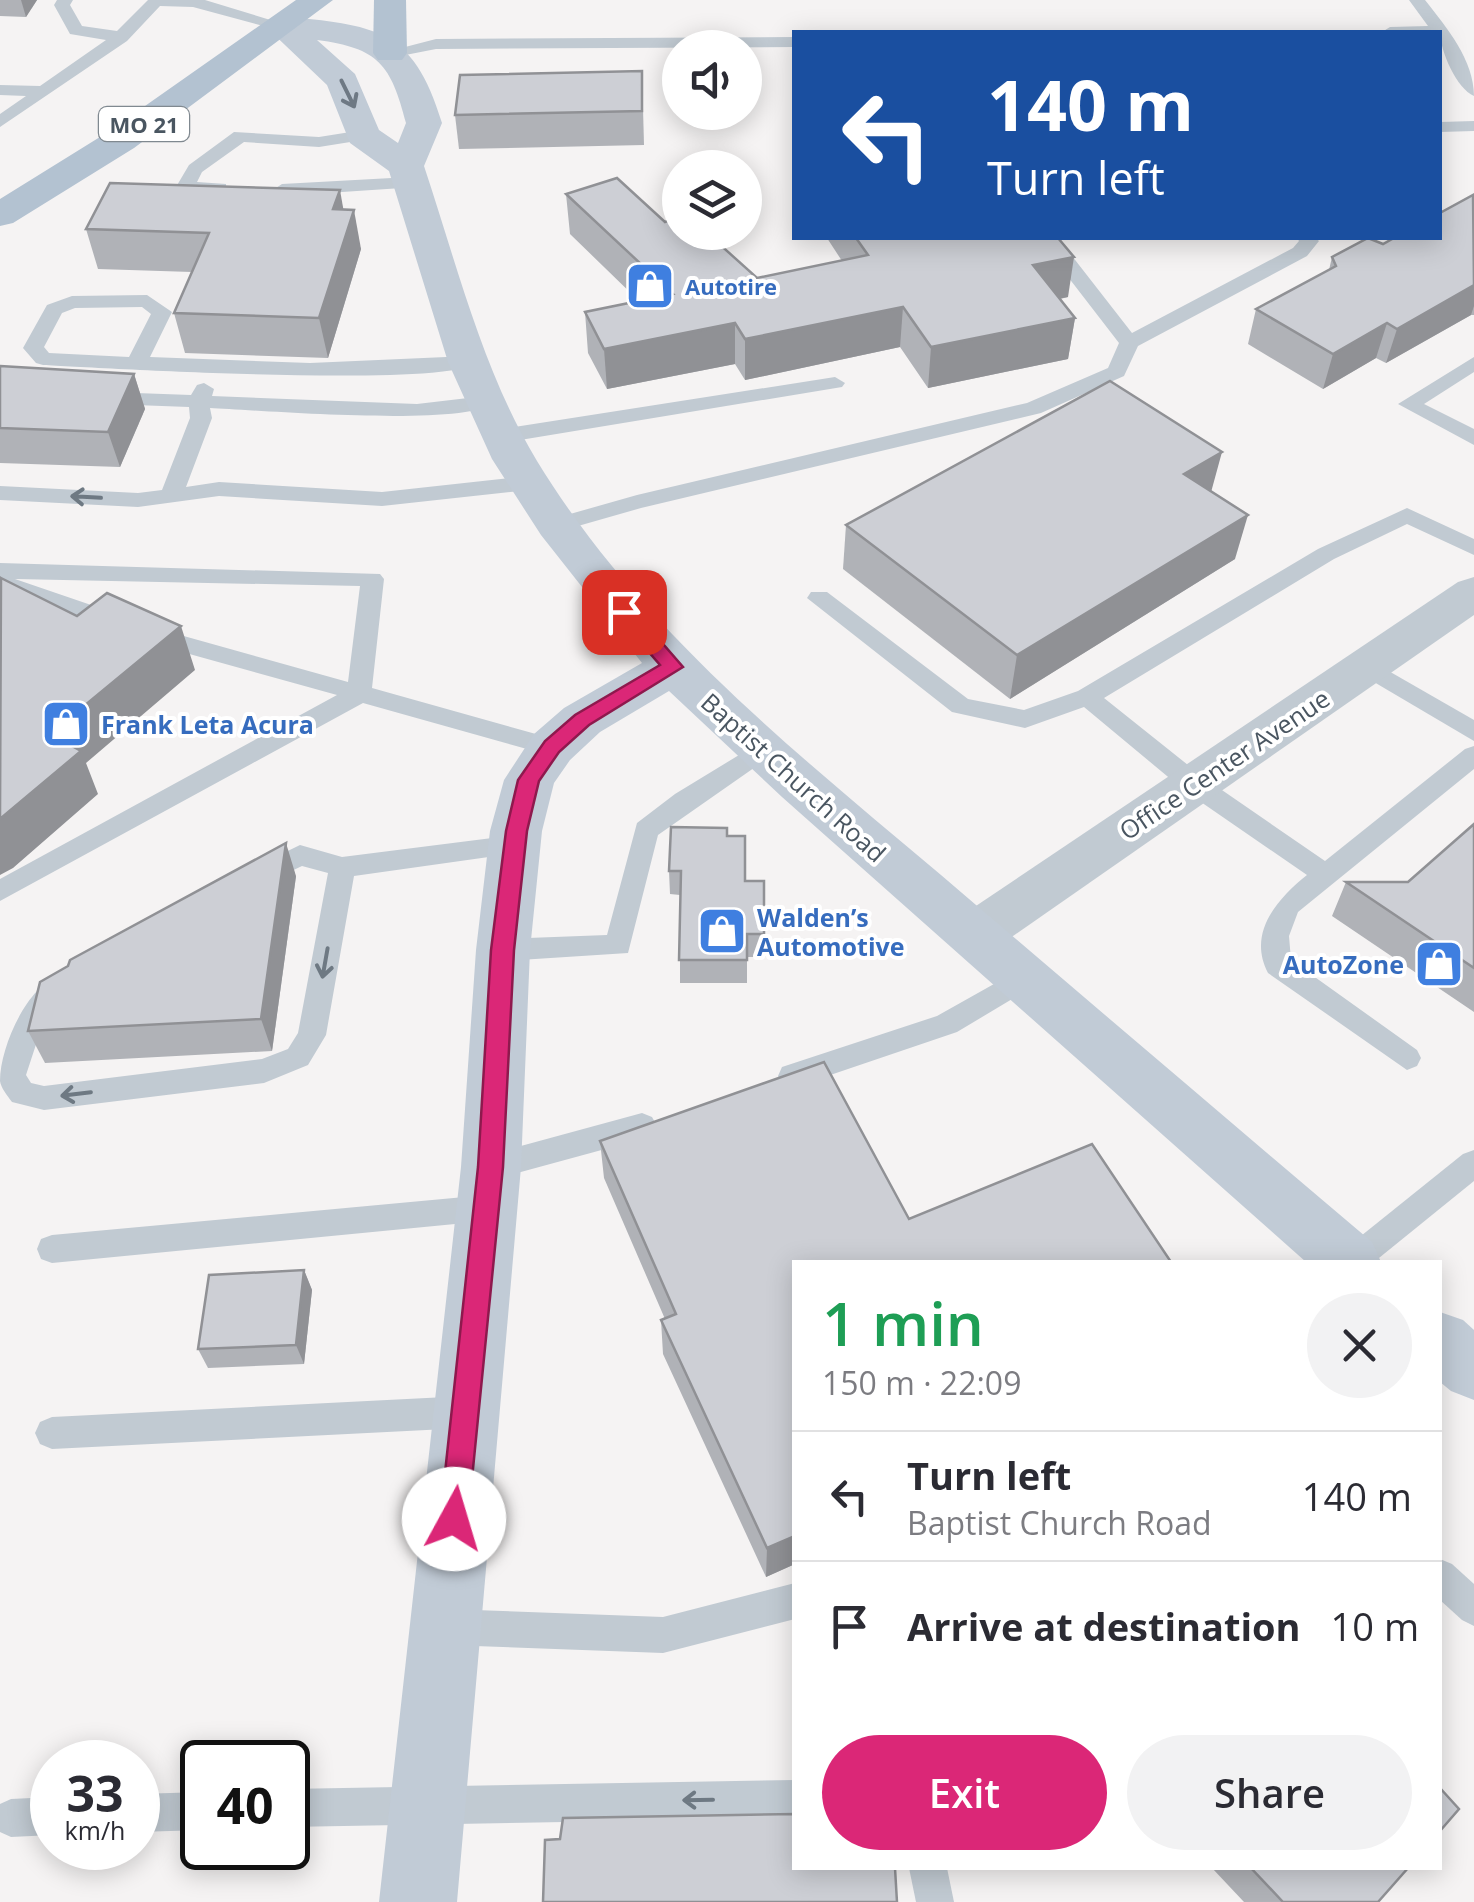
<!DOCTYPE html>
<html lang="en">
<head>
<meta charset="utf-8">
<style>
  body { margin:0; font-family:"Open Sans",sans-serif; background:#f2f2f3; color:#2b2b33; height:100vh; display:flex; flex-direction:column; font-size:38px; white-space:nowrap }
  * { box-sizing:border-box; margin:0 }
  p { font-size:32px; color:#7c7c81 }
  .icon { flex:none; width:55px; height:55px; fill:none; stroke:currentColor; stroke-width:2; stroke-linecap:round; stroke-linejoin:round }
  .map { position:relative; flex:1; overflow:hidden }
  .side { position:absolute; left:792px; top:1260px; width:650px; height:610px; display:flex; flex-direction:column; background:#fff; border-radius:0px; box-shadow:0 5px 25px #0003 }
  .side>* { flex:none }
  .banner { position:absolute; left:792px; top:30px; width:650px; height:210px; border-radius:0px; box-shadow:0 5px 25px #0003; background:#1a4fa0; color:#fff; overflow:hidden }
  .buttons { position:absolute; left:662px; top:30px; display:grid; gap:20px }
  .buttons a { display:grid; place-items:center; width:100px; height:100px; border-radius:50%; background:#fff; box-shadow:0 5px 25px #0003; font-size:50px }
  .speed { position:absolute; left:30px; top:1740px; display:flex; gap:20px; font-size:50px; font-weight:700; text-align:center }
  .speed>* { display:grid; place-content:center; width:130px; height:130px; border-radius:50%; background:#fff; box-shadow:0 5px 25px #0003; line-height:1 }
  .speed small { font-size:25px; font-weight:400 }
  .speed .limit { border:5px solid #111; border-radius:15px; background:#fff; color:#111 }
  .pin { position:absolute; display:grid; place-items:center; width:85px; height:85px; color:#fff; margin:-42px; border-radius:20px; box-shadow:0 5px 15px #0006 }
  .me { position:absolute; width:110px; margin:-55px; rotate:6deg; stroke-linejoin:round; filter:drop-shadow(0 0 8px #0008) }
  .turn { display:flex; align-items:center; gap:35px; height:210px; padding:0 30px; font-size:45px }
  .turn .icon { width:130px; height:130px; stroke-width:2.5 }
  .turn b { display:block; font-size:70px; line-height:85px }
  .round { display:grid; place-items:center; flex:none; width:105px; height:105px; border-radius:52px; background:#f2f2f3 }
  .headline { display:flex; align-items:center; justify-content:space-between; height:170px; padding:0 30px }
  h1 { font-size:60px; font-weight:600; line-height:75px; color:#1e9e55 }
  .action { display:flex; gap:20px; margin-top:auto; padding:20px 30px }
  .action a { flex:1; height:115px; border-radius:60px; background:#db2777; color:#fff; font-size:40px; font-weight:600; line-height:115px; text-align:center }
  .action a+a { background:#f2f2f3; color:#2b2b33 }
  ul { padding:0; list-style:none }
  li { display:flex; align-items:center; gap:30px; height:130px; padding:0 30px; border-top:2px solid #e1e1e2 }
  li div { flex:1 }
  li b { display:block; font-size:38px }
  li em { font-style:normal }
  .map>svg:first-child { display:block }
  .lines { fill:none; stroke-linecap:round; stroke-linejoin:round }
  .lane { fill:#c1cad2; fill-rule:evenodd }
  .street { fill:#c1cad2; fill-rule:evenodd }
  .secondary { fill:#c1cbd6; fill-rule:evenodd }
  .primary { fill:#b3c2d1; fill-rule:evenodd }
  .wall { fill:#b0b2b7 }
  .shaded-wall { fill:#909195 }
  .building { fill:#cdcfd5; stroke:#909195; stroke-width:2.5 }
  .oneway { stroke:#6e7984 }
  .oneway2 { stroke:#6e7983 }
  .route { fill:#db2777; stroke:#8e194d; stroke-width:2.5 }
  .labels { text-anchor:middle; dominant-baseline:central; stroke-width:8; stroke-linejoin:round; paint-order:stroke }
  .shield { fill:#fff; stroke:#808990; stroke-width:2.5 }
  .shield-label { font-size:22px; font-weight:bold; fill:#4a5661 }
  .far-shop-label { font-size:22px; font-weight:bold; fill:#366cbe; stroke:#fff; text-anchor:start }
  .shop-label { font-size:25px; font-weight:bold; fill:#366cbe; stroke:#fff; text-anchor:start }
  .street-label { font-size:25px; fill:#4a5661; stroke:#fff }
</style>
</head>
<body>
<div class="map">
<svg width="1474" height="1902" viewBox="0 0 1474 1902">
  <rect width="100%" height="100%" fill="#f5f3f3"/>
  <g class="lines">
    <g class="lane">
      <polygon points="57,0 73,0 70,5 82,26 117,31 148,0 205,0 290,26 282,31 193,7 160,6 127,41 0,127 0,114 26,96 0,95 0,85 40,86 106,40 70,34 54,5"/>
      <path d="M 1409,0 L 1425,0 C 1447,28 1474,60 1474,96 C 1457,89 1440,51 1440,32 L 1382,32 L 1390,27 L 1428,26 Z"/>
      <polygon points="795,37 795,47 436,49 390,58 382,53 436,39"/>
      <polygon points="1474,121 1474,131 1440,132 1440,122"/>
      <polygon points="363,130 369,131 369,139 319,147 244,142 202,172 197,182 226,184 226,192 185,193 176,187 189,165 234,132 319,137"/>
      <polygon points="410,177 419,183 417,187 282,196 273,190 282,184"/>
      <polygon points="1038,238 1058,238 1132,333 1293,248 1299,241 1297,238 1316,238 1319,241 1307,256 1138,346 1124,376 1041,413 641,508 557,532 546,525 549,520 637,495 1027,403 1108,368 1119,343"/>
      <path d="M 147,295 L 172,312 L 150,357 L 310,363 L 469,356 L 479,362 C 450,389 103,368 43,365 L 36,363 L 23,348 L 47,305 L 72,296 ZM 142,307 L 151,314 L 129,357 L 49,353 L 44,347 L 62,313 L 75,308 Z"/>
      <polygon points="1474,357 1474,372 1424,404 1474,429 1474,445 1398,404"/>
      <polygon points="835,377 845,383 842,387 502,443 491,436 502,429"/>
      <path d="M 204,383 L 214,389 L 212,396 L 417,404 L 485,396 L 496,402 C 468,428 258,410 210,408 L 212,418 L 186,487 L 219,482 L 382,492 L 529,476 L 540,483 L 529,490 L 382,506 L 219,496 L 138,507 L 0,500 L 0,486 L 138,493 L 162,490 L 190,418 L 189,407 L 108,404 L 97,398 L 108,392 L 191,395 L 197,385 Z"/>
      <path d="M 1407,508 L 1474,539 L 1474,555 L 1407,524 L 1334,559 L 1104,698 L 1203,777 L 1325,861 L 1465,749 L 1474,746 L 1474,769 L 1298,912 L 1289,936 L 1291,960 L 1417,1050 L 1421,1058 L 1417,1066 L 1407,1070 L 1268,973 C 1247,933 1277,899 1307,875 L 1185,791 L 1084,707 L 1025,728 L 952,712 L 807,598 L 811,592 L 827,592 L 968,699 L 1024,710 L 1078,691 L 1318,549 Z"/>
      <path d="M 0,563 L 380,574 L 384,579 L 372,688 L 561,741 L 565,747 L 561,753 L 552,756 L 363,703 L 0,901 L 0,879 L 337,695 L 157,645 L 0,590 ZM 15,579 L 360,586 L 348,682 L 173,633 Z"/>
      <polygon points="1366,658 1474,720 1474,741 1357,672 1354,666"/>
      <polygon points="762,741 771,744 775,750 771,756 658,835 628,953 503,961 493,958 489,950 493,942 503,939 607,935 637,823 675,794"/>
      <path d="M 515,835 L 524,838 L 528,845 L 524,852 L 354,876 L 326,1035 L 308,1065 L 264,1083 L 44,1110 L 12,1102 C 7,1095 1,1088 0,1081 C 0,1047 27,986 60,975 L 70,978 L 74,986 L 46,1014 L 26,1075 L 31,1083 L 44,1086 L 262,1059 L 288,1049 L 298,1033 L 328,873 L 302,866 L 260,886 L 251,883 L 247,876 L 251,869 L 300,845 L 342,857 Z"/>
      <polygon points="1024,967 1034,970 1038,978 1034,986 957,1032 792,1088 782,1085 778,1076 782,1067 937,1016"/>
      <polygon points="642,1113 652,1117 657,1126 652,1135 642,1139 491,1180 480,1176 476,1167 480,1158 491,1154"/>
      <polygon points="1474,1150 1474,1181 1374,1262 1337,1262 1341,1252 1463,1154"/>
      <polygon points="486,1195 497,1199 501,1208 497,1217 486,1221 52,1263 41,1259 37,1249 41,1239 52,1235"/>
      <polygon points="466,1396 478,1401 482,1412 478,1423 466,1428 52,1449 40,1444 35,1433 40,1422 52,1417"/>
      <polygon points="1440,1559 1452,1564 1474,1584 1474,1626 1462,1620 1440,1600"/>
      <polygon points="795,1583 795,1619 663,1653 446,1645 433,1640 428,1627 433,1614 446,1609 663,1617"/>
      <polygon points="795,1780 795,1818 288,1827 288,1789"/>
      <polygon points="202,1792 202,1830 138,1832 138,1794"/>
      <polygon points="52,1797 52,1835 11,1837 0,1832 0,1804 11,1799"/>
      <polygon points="909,1868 947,1868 954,1902 916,1902"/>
    </g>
    <polygon class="street" points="1474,577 1474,615 993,950 974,956 955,950 947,935 955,920 1458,582"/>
    <g class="secondary">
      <path d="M 282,16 C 374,26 413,26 442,123 L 424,166 C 457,265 483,372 537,461 C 639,628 794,751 941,875 C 1085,998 1228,1120 1372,1242 L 1381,1262 L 1306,1262 L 782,797 L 669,691 L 600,732 L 570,760 L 554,783 L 542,831 L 530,950 L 521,1167 L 457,1902 L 379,1902 L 461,1167 L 476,950 L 490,831 L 504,780 L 534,734 L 564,708 L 642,663 L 541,535 L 492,459 L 448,362 L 389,171 L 350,143 L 327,85 L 265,26 L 270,19 ZM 317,40 C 379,48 391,65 406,123 L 398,143 L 379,130 L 355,74 Z"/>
      <polygon points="1440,1312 1463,1320 1474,1330 1474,1400 1451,1391 1440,1382"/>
    </g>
    <g class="primary">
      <polygon points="296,0 333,0 134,148 13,223 0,226 0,199 108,132"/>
      <polygon points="374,0 406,0 407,53 402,60 378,60 373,53"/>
    </g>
  </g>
  <g class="wall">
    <polygon points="0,0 37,0 26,17 0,16"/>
    <polygon points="642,71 644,145 459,149 455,115"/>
    <polygon points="566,194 665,222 757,278 842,261 827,238 1058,238 1068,297 1060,299 1075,318 1068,359 928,388 900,347 745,380 735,364 607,389 588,353 585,312 639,301 570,234"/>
    <polygon points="1474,195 1474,315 1471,315 1386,363 1376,358 1323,389 1248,344 1256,309 1329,270 1332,257 1383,244"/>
    <polygon points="343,209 361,249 328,358 185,353 174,313 192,272 98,269 86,229"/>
    <polygon points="0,366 134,374 145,409 120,467 0,463"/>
    <polygon points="846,525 1235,559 1010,699 843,569"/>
    <polygon points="1474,824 1474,1012 1332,916 1346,882 1408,882"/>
    <polygon points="727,836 745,881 764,881 763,957 747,957 747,983 680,983 680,895 670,894 669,871"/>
    <polygon points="296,876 272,1051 45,1063 28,1031"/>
    <polygon points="600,1141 909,1219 1171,1262 795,1262 795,1564 766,1577 663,1354 661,1320 665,1319 604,1178"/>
    <polygon points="304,1270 312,1290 304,1364 208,1368 198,1349"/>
    <polygon points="1212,1868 1408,1868 1378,1902 1244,1902"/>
  </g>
  <g class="shaded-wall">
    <polygon points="21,0 37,0 26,17"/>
    <polygon points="340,190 347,230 333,209"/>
    <polygon points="354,210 361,249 328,358 319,318"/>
    <polygon points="1074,257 1068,297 1027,305 1033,265"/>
    <polygon points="1474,285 1474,306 1471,315 1386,363 1397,329"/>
    <polygon points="903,307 900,347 745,380 745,339"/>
    <polygon points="1075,318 1068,359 928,388 931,347"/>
    <polygon points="735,323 735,364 607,389 604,349"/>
    <polygon points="1387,323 1376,358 1323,389 1333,354"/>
    <polygon points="134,374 145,409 120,467 108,432"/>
    <polygon points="1222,452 1210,496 1184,474"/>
    <polygon points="1248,515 1235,559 1010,699 1017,655"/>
    <polygon points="181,626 195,670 86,763 98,794 13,868 0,875 0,819 50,734"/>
    <polygon points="286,843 296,876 272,1051 261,1019"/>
    <polygon points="304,1270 312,1290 304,1364 296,1345"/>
    <polygon points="795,1536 795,1564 766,1577 767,1548"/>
  </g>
  <g class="building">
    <polygon points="642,71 642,111 455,115 460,75"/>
    <polygon points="617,178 665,222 680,216 680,232 706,232 757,278 868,255 856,238 1058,238 1074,257 1033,265 1075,318 931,347 903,307 745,339 735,323 604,349 585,312 673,294 566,194"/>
    <polygon points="110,183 340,190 333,209 354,210 319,318 174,313 209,233 86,229"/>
    <polygon points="1473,195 1474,285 1397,329 1387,323 1333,354 1256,309 1336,266 1332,257 1368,238 1383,244 1394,238 1440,238 1440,213"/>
    <polygon points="0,366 134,374 108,432 0,428"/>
    <polygon points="1110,381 1222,452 1184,474 1248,515 1017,655 846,525"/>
    <polygon points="1,578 77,616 107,593 181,626 50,734 81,751 0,819"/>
    <polygon points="1474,824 1474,968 1346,882 1408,882"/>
    <polygon points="671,827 727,828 727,836 745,836 745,881 764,881 764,934 747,934 747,960 679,960 681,871 669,871"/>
    <polygon points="286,843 261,1019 28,1031 40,982 68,966 70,960"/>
    <polygon points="824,1062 909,1219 1092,1144 1171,1262 795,1262 795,1536 767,1548 661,1320 676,1314 600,1141"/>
    <polygon points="304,1270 296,1345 198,1349 209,1275"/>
    <polygon points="1440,1788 1459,1809 1440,1831"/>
    <polygon points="795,1814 795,1868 895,1868 897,1902 543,1902 545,1840 560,1839 563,1818"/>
    <polygon points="1251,1868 1408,1868 1378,1902 1283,1902"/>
  </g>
  <defs><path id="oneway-shaft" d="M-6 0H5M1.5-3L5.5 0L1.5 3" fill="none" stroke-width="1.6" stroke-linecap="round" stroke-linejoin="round" transform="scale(2.5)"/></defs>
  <use class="oneway" href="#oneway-shaft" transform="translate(348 94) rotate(64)"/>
  <g class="oneway2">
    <use href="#oneway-shaft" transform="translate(86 497) rotate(-177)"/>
    <use href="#oneway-shaft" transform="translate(325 963) rotate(100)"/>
    <use href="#oneway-shaft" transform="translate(76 1094) rotate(173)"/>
    <use href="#oneway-shaft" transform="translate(698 1800) rotate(179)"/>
  </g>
  <polygon class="route" points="624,605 631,607 683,667 589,725 559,752 539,781 527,831 514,950 503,1167 468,1519 464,1529 454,1533 444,1529 440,1519 478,1167 491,950 506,831 518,780 545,741 575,715 660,665 614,612"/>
  <defs>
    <g id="shop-square" transform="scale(2.5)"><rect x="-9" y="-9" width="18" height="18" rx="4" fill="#3f7fe0" stroke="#fff"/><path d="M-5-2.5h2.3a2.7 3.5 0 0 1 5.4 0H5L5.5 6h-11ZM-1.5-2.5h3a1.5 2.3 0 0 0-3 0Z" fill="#fff"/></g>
  </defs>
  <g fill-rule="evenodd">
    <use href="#shop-square" x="650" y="286"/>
    <use href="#shop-square" x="66" y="724"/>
    <use href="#shop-square" x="722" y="931"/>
    <use href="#shop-square" x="1439" y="964"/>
  </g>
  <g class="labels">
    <rect class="shield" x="99" y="107" width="90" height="34" rx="8"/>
    <g class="shield-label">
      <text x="144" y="124">MO 21</text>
    </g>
    <g class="far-shop-label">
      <text x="685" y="286">Autotire</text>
    </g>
    <g class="shop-label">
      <text x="101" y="724">Frank Leta Acura</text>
      <text x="757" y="917">Walden’s<tspan x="757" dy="29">Automotive</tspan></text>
      <text x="1404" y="964" text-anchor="end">AutoZone</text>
    </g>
    <g class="street-label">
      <text transform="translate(1224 764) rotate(-34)">Office Center Avenue</text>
      <text transform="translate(794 777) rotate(42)">Baptist Church Road</text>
    </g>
  </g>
</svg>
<div class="buttons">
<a><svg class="icon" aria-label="sound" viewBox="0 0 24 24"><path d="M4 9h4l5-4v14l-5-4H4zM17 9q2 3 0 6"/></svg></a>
<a><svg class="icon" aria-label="layers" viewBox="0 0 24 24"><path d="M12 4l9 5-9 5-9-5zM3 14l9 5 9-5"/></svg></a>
</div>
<div class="speed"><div>33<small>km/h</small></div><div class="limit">40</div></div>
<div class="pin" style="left:624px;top:612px;background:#d93025"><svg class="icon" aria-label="arrive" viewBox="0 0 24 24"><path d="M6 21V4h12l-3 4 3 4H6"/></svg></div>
<svg class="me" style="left:454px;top:1519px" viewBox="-20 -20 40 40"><circle r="19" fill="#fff"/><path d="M0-13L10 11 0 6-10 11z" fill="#db2777"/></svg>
<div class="banner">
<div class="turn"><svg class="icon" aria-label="left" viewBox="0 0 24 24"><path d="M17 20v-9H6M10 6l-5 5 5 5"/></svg><div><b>140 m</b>Turn left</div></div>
</div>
<section class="side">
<div class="headline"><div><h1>1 min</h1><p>150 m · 22:09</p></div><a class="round"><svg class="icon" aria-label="close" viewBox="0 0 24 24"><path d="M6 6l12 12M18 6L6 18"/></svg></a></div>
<ul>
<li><svg class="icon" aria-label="left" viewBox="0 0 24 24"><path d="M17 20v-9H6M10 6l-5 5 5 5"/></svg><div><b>Turn left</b><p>Baptist Church Road</p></div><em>140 m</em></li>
<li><svg class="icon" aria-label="arrive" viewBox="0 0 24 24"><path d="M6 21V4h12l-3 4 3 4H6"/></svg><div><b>Arrive at destination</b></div><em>10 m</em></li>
</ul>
<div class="action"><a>Exit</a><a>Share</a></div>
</section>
</div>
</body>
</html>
